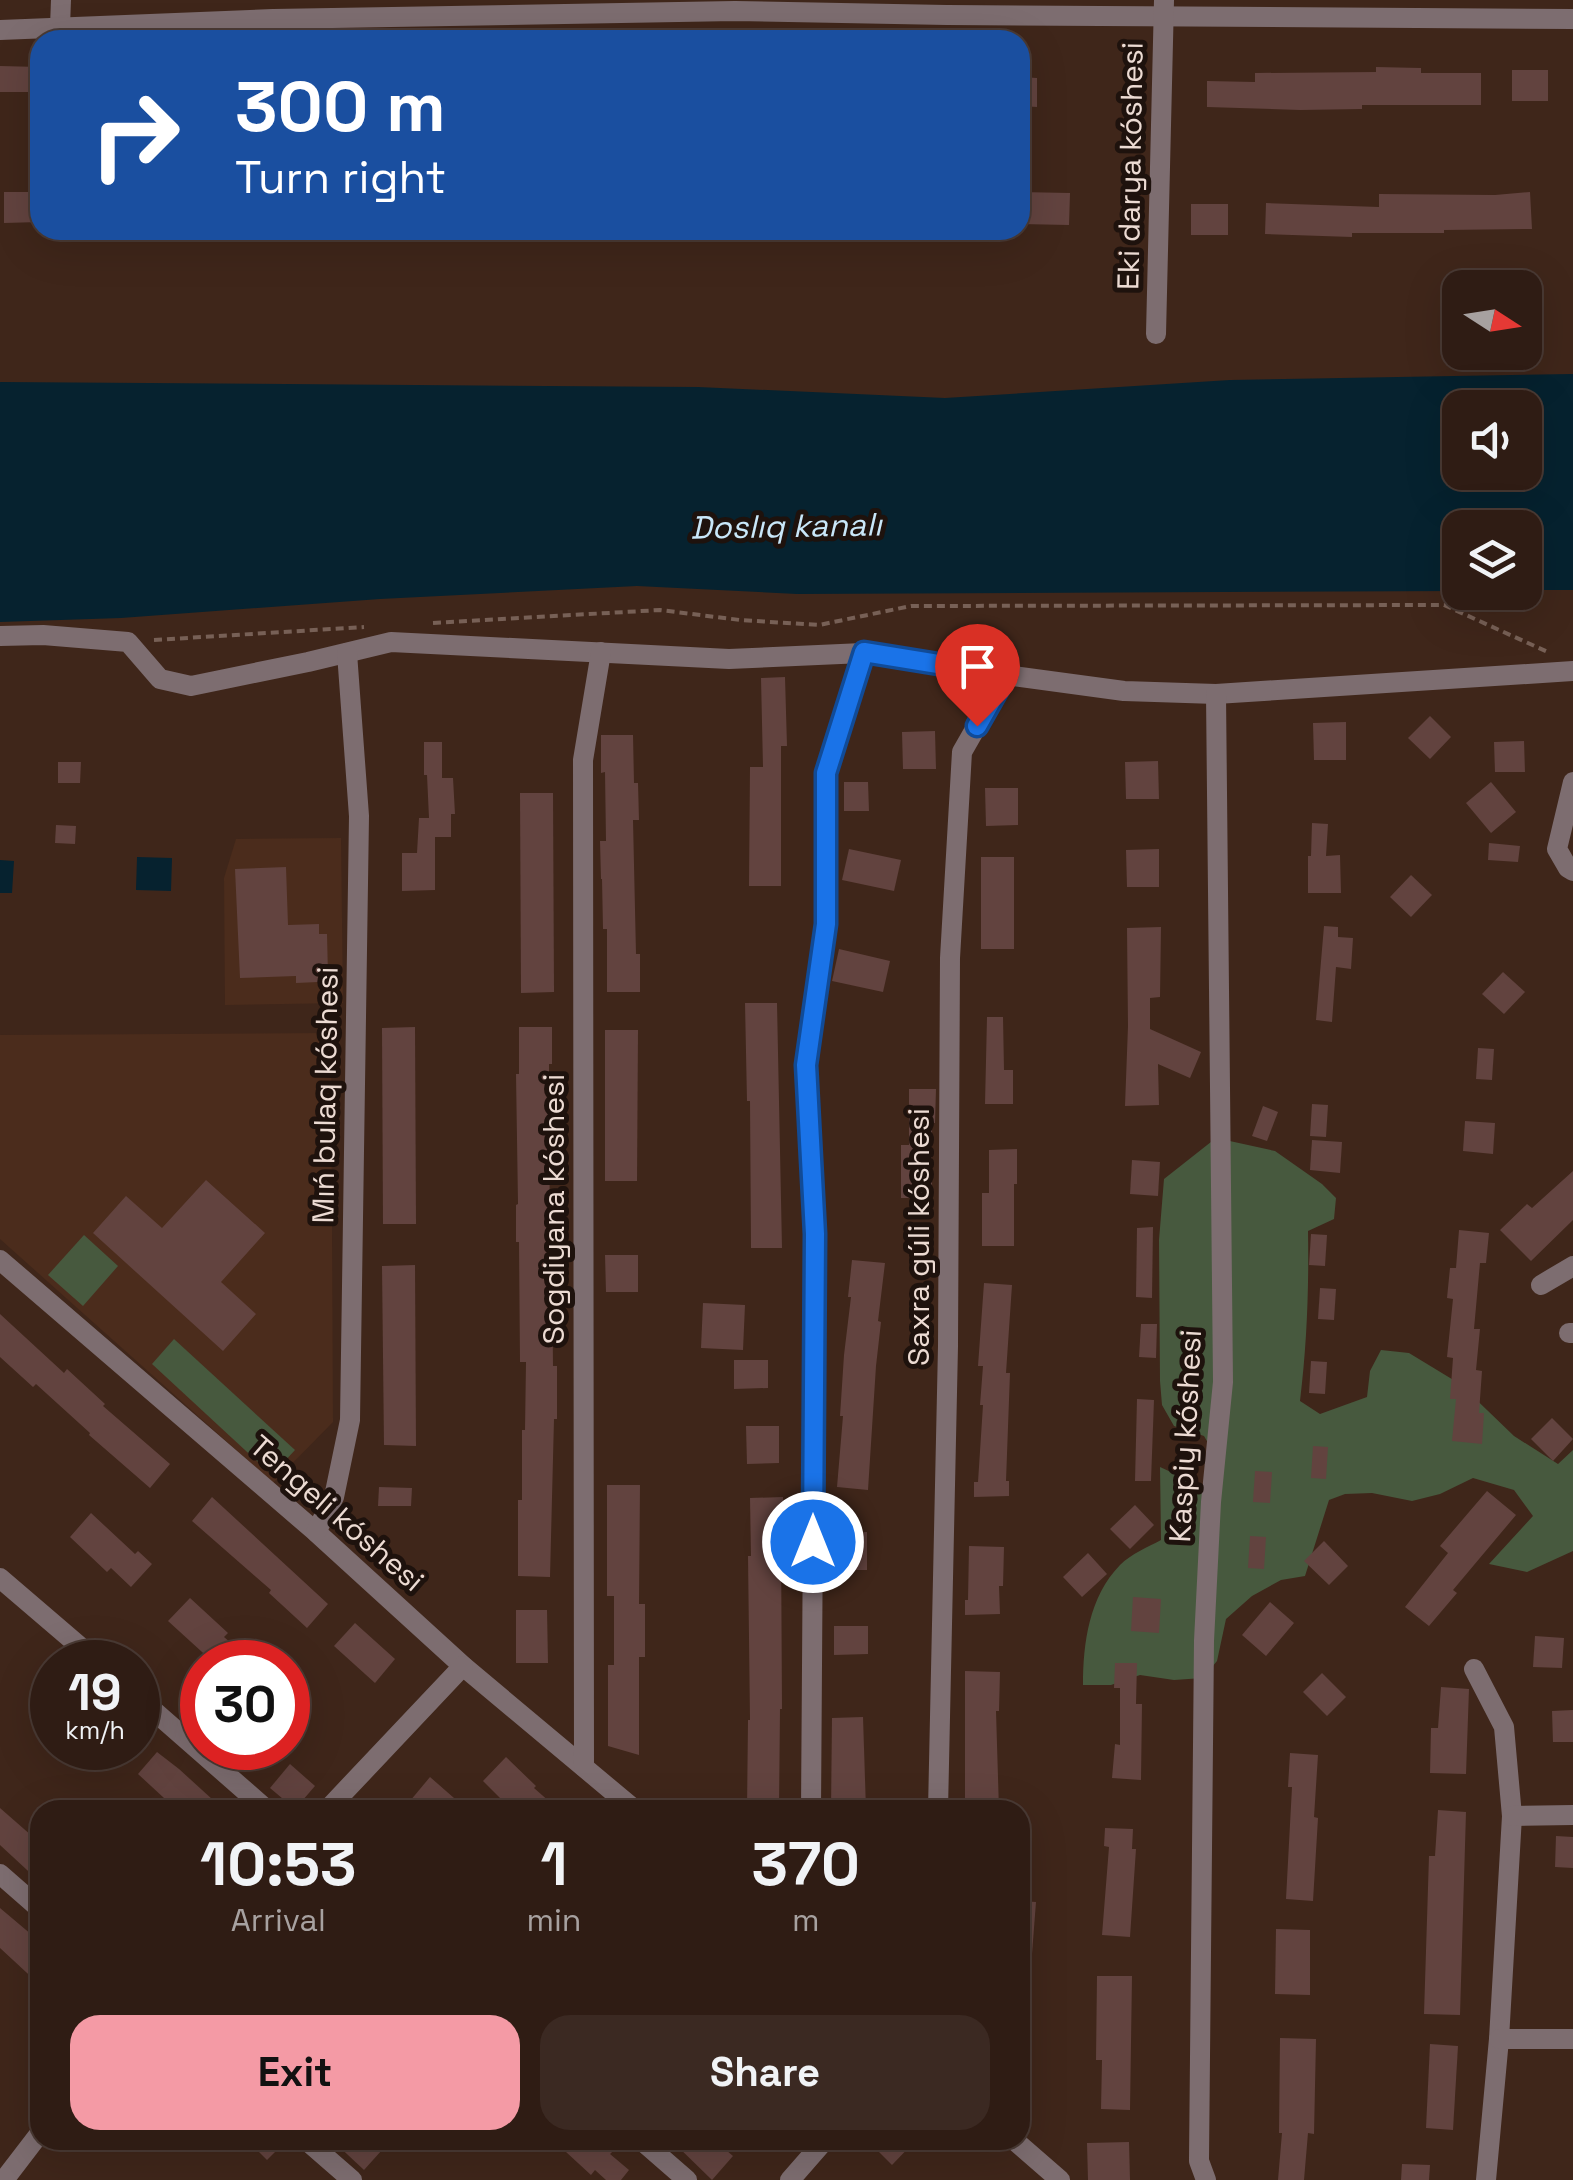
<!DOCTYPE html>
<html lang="en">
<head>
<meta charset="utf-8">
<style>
  body { margin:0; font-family:"Space Grotesk",sans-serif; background:#3b2922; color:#f1f3f6; height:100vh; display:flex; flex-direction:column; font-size:38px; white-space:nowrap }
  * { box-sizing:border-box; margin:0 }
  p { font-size:32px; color:#a7a1a0 }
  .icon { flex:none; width:55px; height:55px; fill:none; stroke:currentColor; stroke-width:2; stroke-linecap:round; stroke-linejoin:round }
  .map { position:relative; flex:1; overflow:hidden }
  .details { position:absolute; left:30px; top:1800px; width:1000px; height:350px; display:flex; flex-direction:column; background:#2f1c14; border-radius:30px; box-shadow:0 10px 40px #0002,0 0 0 2px #4a3a34 }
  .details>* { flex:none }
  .top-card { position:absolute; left:30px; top:30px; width:1000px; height:210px; border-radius:30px; box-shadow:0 10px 40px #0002,0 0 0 2px #4a3a34; background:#1a4fa0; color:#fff; overflow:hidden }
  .needle { width:65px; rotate:102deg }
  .controls { position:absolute; left:1442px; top:270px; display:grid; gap:20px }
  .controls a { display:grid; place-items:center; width:100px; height:100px; border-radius:20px; background:#2f1c14; box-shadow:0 10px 40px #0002,0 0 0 2px #4a3a34; font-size:50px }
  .speed { position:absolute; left:30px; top:1640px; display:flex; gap:20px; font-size:50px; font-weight:700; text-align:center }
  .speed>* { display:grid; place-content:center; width:130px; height:130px; border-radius:50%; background:#2f1c14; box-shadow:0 10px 40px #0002,0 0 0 2px #4a3a34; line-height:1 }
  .speed small { font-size:25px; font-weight:400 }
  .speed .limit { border:15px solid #d22; background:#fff; color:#111 }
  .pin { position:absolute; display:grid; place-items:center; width:85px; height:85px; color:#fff; margin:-102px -42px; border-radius:50% 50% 50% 0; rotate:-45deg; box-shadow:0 0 10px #0007 }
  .pin .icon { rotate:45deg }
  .me { position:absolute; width:110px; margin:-55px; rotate:0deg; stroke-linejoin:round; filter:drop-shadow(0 0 8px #0008) }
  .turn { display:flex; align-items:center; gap:35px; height:210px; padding:0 40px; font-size:45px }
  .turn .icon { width:130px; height:130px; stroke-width:2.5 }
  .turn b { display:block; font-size:70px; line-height:85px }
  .eta { display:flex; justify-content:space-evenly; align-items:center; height:170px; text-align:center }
  .eta b { font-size:60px; font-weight:700; line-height:70px }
  .button { display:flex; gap:20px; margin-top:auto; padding:20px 40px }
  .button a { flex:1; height:115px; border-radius:30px; background:#f49aa5; color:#111; font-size:40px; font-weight:700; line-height:115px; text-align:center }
  .button a+a { background:#3b2922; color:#f1f3f6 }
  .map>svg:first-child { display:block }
  .built { fill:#4b2c1c }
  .green { fill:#47593e }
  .water { fill:#06222f; fill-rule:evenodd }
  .building { fill:#62433f }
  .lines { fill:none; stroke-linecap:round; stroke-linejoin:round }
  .path { stroke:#776056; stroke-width:4; stroke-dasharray:8 5; stroke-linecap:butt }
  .street { stroke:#7d6d70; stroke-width:20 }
  .route-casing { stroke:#114b97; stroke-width:25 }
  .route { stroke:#1a73e8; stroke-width:18 }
  .labels { text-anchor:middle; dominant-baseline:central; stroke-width:10; stroke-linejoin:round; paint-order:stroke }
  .street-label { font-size:30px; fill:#ecdbd3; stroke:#1e120d }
  .water-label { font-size:32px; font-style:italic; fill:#c9e7f9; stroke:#1e120d }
</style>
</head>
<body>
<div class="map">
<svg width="1573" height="2180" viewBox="0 0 1573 2180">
  <rect width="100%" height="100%" fill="#3f261a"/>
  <g class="built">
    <polygon points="341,838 343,1003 225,1005 224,878 236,839"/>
    <polygon points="331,1033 333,1422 273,1483 0,1239 0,1035"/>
  </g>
  <g class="green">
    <path d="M 1216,1138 L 1275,1151 L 1322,1184 L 1336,1198 L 1334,1219 L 1308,1231 C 1309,1288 1307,1344 1300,1401 L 1320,1414 L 1367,1397 L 1370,1371 L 1381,1350 L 1409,1353 L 1460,1384 L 1514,1436 L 1558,1464 L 1573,1450 L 1573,1551 L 1527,1572 L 1489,1564 L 1533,1516 L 1514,1490 L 1473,1478 L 1440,1494 L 1412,1501 L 1372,1493 L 1345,1494 L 1329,1500 L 1305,1576 L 1281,1580 L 1252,1596 L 1226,1619 L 1217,1661 L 1203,1678 L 1174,1680 L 1140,1675 L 1111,1685 L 1083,1685 C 1083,1643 1089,1597 1120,1565 C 1131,1554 1148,1547 1161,1540 L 1160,1467 L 1184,1478 L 1196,1495 L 1222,1467 L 1204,1436 L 1174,1426 L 1162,1405 L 1160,1381 L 1159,1240 L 1164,1179 Z"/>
    <polygon points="84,1235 118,1266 83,1306 48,1275"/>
    <polygon points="174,1339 295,1450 272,1475 152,1364"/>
  </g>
  <g class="water">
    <path d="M 1573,374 L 1573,590 L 1525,590 L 1525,528 L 1460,528 L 1460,591 L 797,594 L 637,586 L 380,599 L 121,618 L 0,622 L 0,382 L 698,387 L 945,398 L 1230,380 ZM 1460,408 L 1525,408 L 1525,472 L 1460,472 Z"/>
    <polygon points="137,857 172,858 171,891 136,890"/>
    <polygon points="0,860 14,861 12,893 0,893"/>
  </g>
  <g class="building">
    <polygon points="0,66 40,67 40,92 0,92"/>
    <polygon points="1376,67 1421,68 1421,73 1481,73 1481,105 1362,105 1362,109 1300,110 1207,107 1207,81 1255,82 1255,73 1376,72"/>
    <rect x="1512" y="70" width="36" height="31"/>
    <polygon points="1020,77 1037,78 1037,107 1020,106"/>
    <polygon points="4,192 40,192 40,222 4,223"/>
    <polygon points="1020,192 1070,193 1069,225 1020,224"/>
    <polygon points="1530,192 1532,229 1444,230 1444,233 1352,233 1352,237 1265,234 1266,203 1379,207 1379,194 1495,195"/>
    <rect x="1191" y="204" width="37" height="31"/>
    <polygon points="785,677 787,746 781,746 781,886 749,886 750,767 763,767 761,678"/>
    <polygon points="1430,716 1451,737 1430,759 1408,738"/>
    <polygon points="1346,722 1346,760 1314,760 1313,723"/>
    <polygon points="935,731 936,769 903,769 902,732"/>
    <polygon points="601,735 633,735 634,783 638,783 639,820 633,820 636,954 640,954 640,992 607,992 607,929 603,929 602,879 601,879 600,841 606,841 605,772 601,773"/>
    <polygon points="1524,741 1525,772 1495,772 1494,742"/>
    <polygon points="424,742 442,742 442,778 453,778 455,814 451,814 451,837 435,837 435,890 402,891 402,853 417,853 419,818 429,818 427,775 424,775"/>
    <polygon points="1158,761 1159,799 1126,799 1125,762"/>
    <polygon points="58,762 81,762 80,783 58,783"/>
    <polygon points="844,782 868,782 869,811 844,811"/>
    <polygon points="1491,782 1516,812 1491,833 1466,803"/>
    <polygon points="985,788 1018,788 1018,825 986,826"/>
    <polygon points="520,793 553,793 554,992 521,993"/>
    <polygon points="1312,823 1328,824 1326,856 1340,855 1341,893 1308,893 1308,856 1311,856"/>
    <polygon points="56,825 76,826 75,844 55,843"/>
    <polygon points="1489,843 1520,846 1518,862 1488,860"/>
    <polygon points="849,849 901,860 894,891 842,880"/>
    <polygon points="1159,849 1159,887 1127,887 1126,850"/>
    <rect x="981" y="857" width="33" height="92"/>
    <polygon points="286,867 288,925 319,924 319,934 327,934 328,975 318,975 318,982 296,983 296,976 240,978 235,869"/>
    <polygon points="1411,875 1432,895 1411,917 1390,897"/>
    <polygon points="1324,926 1338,927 1338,937 1353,938 1351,969 1336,967 1332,1022 1316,1020"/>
    <polygon points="1161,927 1160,997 1150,998 1150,1029 1201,1052 1190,1078 1158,1064 1159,1105 1125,1106 1128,1026 1127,928"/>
    <polygon points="839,949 890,961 883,992 832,981"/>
    <polygon points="1503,972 1525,992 1504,1014 1482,994"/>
    <polygon points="745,1003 777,1003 782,1248 751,1248 750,1101 747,1101"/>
    <polygon points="987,1017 1003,1017 1004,1070 1013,1070 1013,1104 985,1104"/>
    <polygon points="415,1027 416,1224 383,1224 382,1028"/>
    <polygon points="519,1027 552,1027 552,1064 549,1064 550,1267 552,1267 553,1366 557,1366 557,1419 554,1419 550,1577 518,1576 518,1500 522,1500 522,1430 525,1430 526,1362 520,1362 519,1242 516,1242 516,1205 518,1204 516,1074 519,1074"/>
    <polygon points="605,1030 638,1030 637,1181 605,1181"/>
    <polygon points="1478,1048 1494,1049 1492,1080 1476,1079"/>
    <polygon points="909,1089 936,1089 935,1123 932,1123 932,1198 901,1198 901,1145 909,1145"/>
    <polygon points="1312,1104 1328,1105 1326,1137 1310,1136"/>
    <polygon points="1263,1106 1278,1112 1267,1141 1252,1136"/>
    <polygon points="1465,1121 1495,1123 1493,1154 1463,1151"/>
    <polygon points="1312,1140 1342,1142 1340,1173 1310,1170"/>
    <polygon points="1017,1149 1017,1184 1014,1184 1014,1246 982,1246 982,1193 989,1193 989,1150"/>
    <polygon points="1132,1160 1160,1162 1158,1196 1130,1194"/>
    <polygon points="1573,1171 1573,1220 1531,1261 1500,1230 1527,1204 1532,1208"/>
    <polygon points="206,1180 265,1233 221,1282 256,1314 223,1351 93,1233 126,1196 162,1228"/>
    <polygon points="1153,1227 1152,1298 1136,1297 1137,1228"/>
    <polygon points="1459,1230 1489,1233 1486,1263 1480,1263 1474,1329 1480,1329 1476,1370 1482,1371 1479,1413 1484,1413 1482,1444 1452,1441 1456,1399 1450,1399 1453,1358 1447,1357 1453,1299 1447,1298 1450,1268 1456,1268"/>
    <polygon points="1311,1234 1327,1235 1325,1266 1309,1265"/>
    <polygon points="605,1255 638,1255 638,1292 606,1292"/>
    <polygon points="852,1260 885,1263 878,1321 881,1322 876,1366 868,1490 837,1487 843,1416 840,1416 844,1355 851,1297 848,1297"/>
    <polygon points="415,1265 416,1446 384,1445 382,1266"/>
    <polygon points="984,1283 1012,1285 1006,1373 1010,1373 1006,1481 1009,1481 1009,1496 974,1497 974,1482 978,1482 983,1405 980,1405 983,1366 978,1366"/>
    <polygon points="1320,1288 1336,1289 1334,1320 1318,1319"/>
    <polygon points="703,1303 745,1305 743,1350 701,1348"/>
    <polygon points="0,1314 64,1373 67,1369 105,1404 103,1406 170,1464 150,1488 89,1435 90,1433 36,1384 33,1387 0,1357"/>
    <polygon points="1141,1324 1157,1324 1156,1358 1139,1357"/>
    <polygon points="734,1360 768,1360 768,1388 734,1389"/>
    <polygon points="1311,1361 1327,1362 1325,1394 1309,1393"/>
    <polygon points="1137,1399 1154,1400 1151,1481 1135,1481"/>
    <polygon points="1552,1418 1573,1439 1553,1461 1531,1439"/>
    <polygon points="746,1426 779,1426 779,1463 747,1464"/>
    <polygon points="1313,1446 1328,1447 1326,1479 1311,1478"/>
    <polygon points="1255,1471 1272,1472 1270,1503 1253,1502"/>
    <polygon points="607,1485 640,1485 639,1604 645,1604 645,1657 639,1657 639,1755 608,1746 608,1665 614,1665 614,1596 607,1596"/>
    <polygon points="379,1487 412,1488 411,1506 378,1506"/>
    <polygon points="1487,1491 1516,1515 1453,1590 1457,1593 1429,1626 1405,1607 1448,1553 1440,1546"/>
    <polygon points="212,1497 328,1604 307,1628 269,1593 271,1590 192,1521"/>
    <polygon points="783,1497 784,1534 781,1535 782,1709 780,1709 779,1810 747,1810 748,1720 750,1720 748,1556 751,1556 750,1498"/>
    <polygon points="1135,1505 1154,1525 1130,1549 1110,1529"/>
    <polygon points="91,1513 135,1554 138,1551 152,1564 131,1587 111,1568 107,1572 70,1537"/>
    <polygon points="867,1532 867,1570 834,1570 834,1533"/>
    <polygon points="1250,1536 1266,1537 1264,1569 1248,1568"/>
    <polygon points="1324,1541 1348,1566 1329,1585 1304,1561"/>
    <polygon points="969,1546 1004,1547 1003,1586 999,1586 1000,1614 965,1615 965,1600 968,1600"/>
    <polygon points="1088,1553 1107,1574 1082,1597 1063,1577"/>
    <polygon points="1133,1597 1161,1599 1159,1633 1131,1631"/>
    <polygon points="190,1598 228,1633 224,1637 253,1662 213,1662 168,1621"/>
    <polygon points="1270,1602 1294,1623 1266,1656 1242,1635"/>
    <polygon points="516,1610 547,1610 548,1663 516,1663"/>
    <polygon points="355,1623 395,1659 375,1683 334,1646"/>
    <polygon points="834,1626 868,1626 868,1654 834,1655"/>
    <polygon points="1535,1636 1564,1638 1562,1668 1533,1667"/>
    <polygon points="52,1662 52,1701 33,1684"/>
    <polygon points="1115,1663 1137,1663 1136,1704 1142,1704 1141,1780 1112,1778 1115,1744 1120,1745 1120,1688 1114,1688"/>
    <polygon points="965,1671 1000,1672 999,1711 996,1711 999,1810 965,1810"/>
    <polygon points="1322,1673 1346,1697 1327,1716 1303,1692"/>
    <polygon points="202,1678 202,1722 181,1703"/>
    <polygon points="1441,1687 1469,1689 1466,1774 1430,1773 1431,1728 1438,1728"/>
    <polygon points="1573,1710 1573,1742 1553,1742 1552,1711"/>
    <polygon points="863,1717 866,1810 831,1810 832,1718"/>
    <polygon points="157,1752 179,1769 224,1810 177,1810 138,1774"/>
    <polygon points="1290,1753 1318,1755 1314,1817 1318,1818 1313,1901 1286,1899 1292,1787 1288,1787"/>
    <polygon points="506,1757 536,1786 534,1788 559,1810 512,1810 483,1781"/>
    <polygon points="290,1764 315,1786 295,1809 270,1788"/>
    <polygon points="430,1777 454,1798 445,1810 421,1810 410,1801"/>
    <polygon points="0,1808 40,1843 40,1882 0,1845"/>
    <polygon points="1438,1810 1466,1812 1460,2015 1424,2014 1429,1856 1435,1856"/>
    <polygon points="1105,1828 1133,1829 1132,1849 1136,1849 1130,1937 1102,1935 1109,1847 1104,1846"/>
    <polygon points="1556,1836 1573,1837 1573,1868 1555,1867"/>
    <polygon points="1020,1901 1036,1902 1032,1954 1020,1954"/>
    <polygon points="0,1908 32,1935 40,1926 40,1985 0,1948"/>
    <polygon points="1276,1929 1310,1930 1310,1995 1275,1994"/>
    <polygon points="1097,1976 1132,1976 1130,2110 1101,2109 1102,2060 1096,2060"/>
    <polygon points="1280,2038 1316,2039 1314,2134 1308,2133 1304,2180 1278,2180 1282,2133 1279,2133"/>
    <polygon points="1430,2044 1458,2046 1453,2130 1426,2128"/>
    <polygon points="247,2140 270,2140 279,2148 267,2160"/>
    <polygon points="332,2140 391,2140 364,2170"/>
    <polygon points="553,2140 601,2140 613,2151 610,2154 629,2170 621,2180 606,2180 595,2170 591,2175"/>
    <polygon points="671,2140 714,2140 733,2156 712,2180"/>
    <polygon points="867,2140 916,2140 892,2165"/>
    <polygon points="1129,2142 1130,2180 1088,2180 1087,2143"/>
    <polygon points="1402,2164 1430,2165 1429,2180 1401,2180"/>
  </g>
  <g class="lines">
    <g class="path">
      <polyline points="433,623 660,610 740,620 819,625 911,606 1444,605 1550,653"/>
      <polyline points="154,640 364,627"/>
    </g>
    <g class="street">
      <polyline points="60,27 61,0"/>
      <polyline points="0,30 273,19 735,11 947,15 1573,19"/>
      <polyline points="1156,334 1164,0"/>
      <polyline points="0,636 43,635 128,642 160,679 191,686 308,662 391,642 729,659 863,653 1006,675 1124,691 1216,694 1573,671"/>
      <polyline points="1573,782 1557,849 1568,868 1573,871"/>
      <polyline points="0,1260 316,1532 463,1666 635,1810"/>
      <polyline points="1541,1285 1573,1266"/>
      <polyline points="1569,1333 1573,1333"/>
      <polyline points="316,1532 334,1497 350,1420 359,816 347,653"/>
      <polyline points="0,1578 98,1662"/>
      <polyline points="1474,1669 1504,1727 1512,1816 1499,2039 1486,2180"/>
      <polyline points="138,1697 267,1810"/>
      <polyline points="584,1767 583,760 601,652"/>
      <polyline points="327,1810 463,1666"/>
      <polyline points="811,1810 815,1234 807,1065 826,924 826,773 863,653"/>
      <polyline points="938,1810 948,1346 950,958 962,752 1006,675"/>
      <polyline points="1512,1816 1573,1815"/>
      <polyline points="0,1874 40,1909"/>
      <polyline points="1499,2039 1573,2039"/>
      <polyline points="306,2140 352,2180"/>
      <polyline points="641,2140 687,2180"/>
      <polyline points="1014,2140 1060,2180"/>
      <polyline points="4,2180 40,2133"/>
      <polyline points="790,2180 825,2140"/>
      <polyline points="1206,2180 1199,2161 1204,1641 1211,1502 1223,1382 1216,694"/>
    </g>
  </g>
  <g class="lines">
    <g class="route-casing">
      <polyline id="route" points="813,1542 815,1234 806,1065 826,924 826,773 864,652 1006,675 977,726"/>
    </g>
    <use href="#route" class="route"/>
  </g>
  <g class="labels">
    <g class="street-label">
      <text transform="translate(1130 166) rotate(-89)">Eki darya kóshesi</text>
      <text transform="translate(325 1095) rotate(-89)">Mıń bulaq kóshesi</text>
      <text transform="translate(553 1209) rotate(-90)">Sogdiyana kóshesi</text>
      <text transform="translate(918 1237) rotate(-90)">Saxra gúli kóshesi</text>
      <text transform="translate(1185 1436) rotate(-87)">Kaspiy kóshesi</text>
      <text transform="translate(337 1513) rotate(41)">Tengeli kóshesi</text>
    </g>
    <g class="water-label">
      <text transform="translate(786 526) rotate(-1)">Doslıq kanalı</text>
    </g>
  </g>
</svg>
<div class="controls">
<a><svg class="needle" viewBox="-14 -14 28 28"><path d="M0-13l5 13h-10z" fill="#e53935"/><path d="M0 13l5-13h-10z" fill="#a7a1a0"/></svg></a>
<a><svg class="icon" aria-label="sound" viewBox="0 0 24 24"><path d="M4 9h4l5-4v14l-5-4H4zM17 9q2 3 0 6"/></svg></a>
<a><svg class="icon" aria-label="layers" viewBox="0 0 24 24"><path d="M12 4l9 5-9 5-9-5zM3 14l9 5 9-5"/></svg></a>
</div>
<div class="speed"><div>19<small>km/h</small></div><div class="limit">30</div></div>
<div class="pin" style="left:977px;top:726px;background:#d93025"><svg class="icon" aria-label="arrive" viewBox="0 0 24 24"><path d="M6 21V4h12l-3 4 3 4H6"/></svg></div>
<svg class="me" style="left:813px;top:1542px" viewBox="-20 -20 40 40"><circle r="17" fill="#1a73e8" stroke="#fff" stroke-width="3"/><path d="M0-11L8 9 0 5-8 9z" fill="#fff"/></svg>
<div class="top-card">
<div class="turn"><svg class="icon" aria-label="right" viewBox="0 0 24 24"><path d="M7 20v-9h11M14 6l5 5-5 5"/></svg><div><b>300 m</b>Turn right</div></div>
</div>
<section class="details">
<div class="eta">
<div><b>10:53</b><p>Arrival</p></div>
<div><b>1</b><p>min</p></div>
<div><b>370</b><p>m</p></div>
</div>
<div class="button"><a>Exit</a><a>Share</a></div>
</section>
</div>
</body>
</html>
